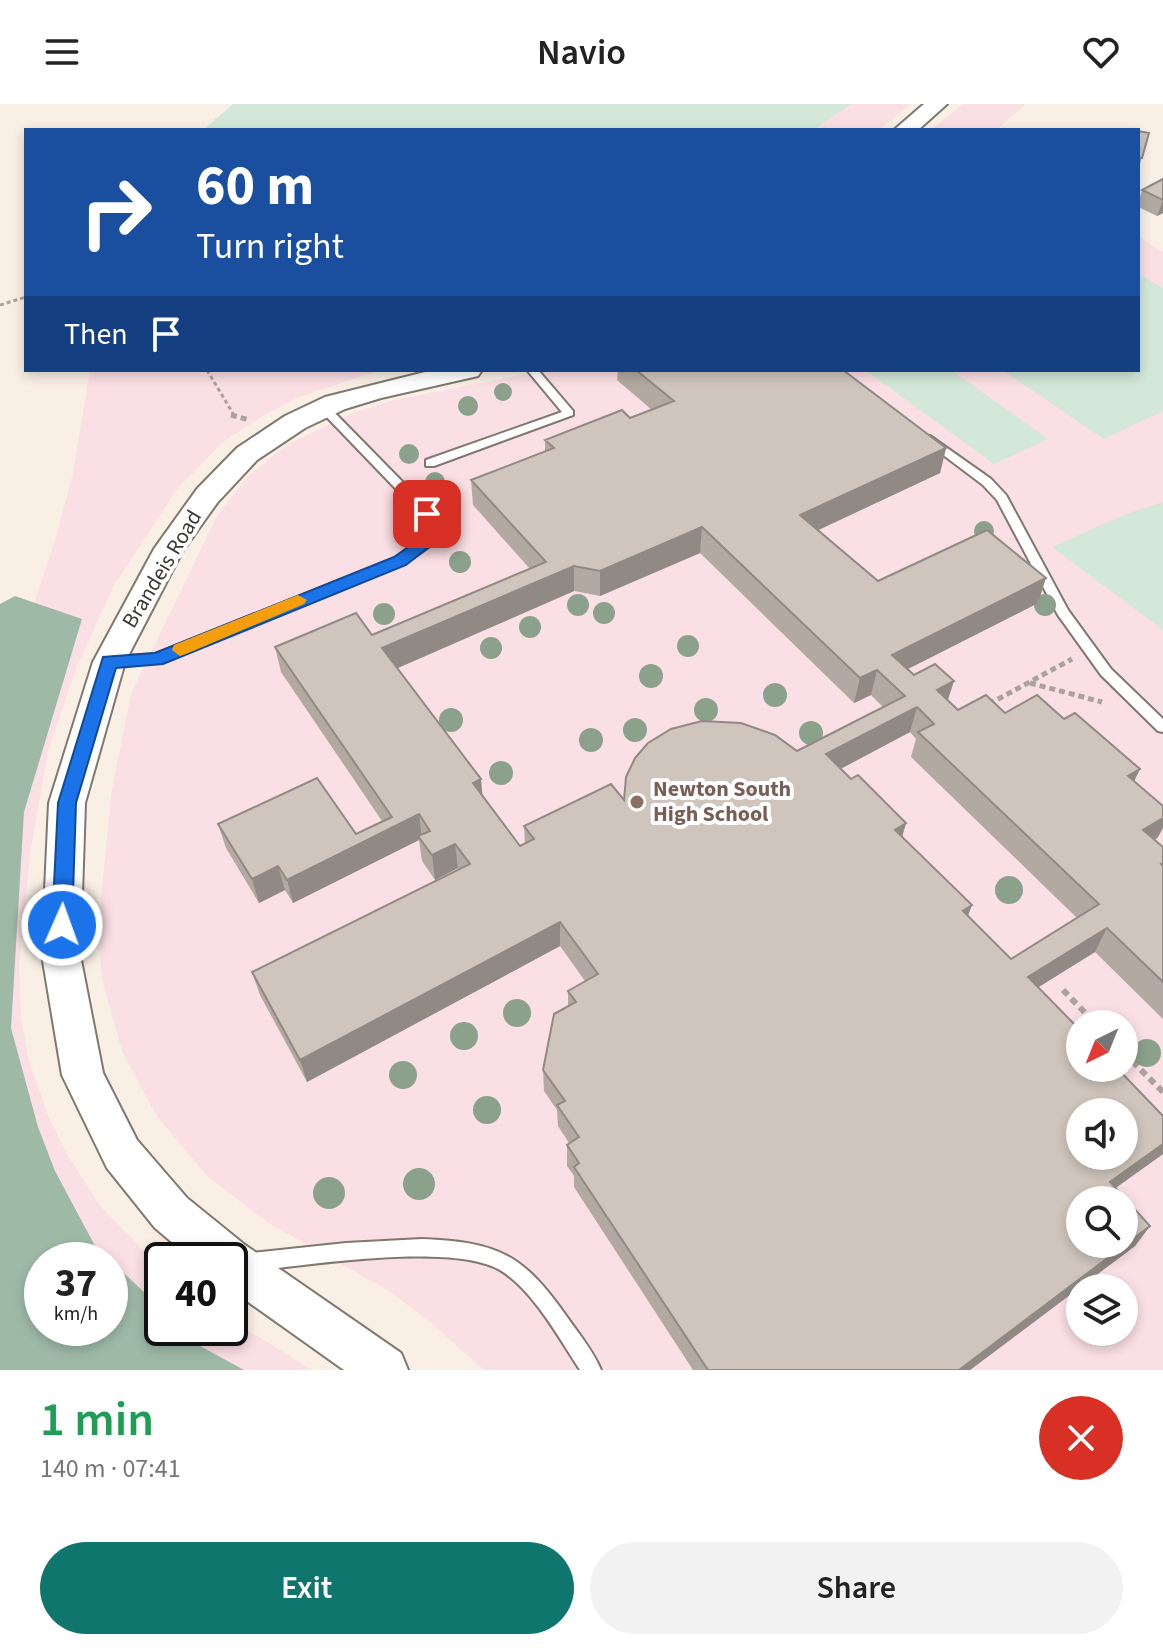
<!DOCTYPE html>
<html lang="en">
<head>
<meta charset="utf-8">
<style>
  body { margin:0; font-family:"Source Sans 3",sans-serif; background:#f2f2f2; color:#222; height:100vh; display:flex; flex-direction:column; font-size:30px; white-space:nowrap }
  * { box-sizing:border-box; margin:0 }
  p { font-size:26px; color:#767676 }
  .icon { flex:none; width:44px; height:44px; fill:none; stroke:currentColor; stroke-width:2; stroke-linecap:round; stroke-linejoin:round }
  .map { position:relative; height:1266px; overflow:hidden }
  .side { display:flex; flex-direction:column; background:#fff; flex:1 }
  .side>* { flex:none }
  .hud { position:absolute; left:24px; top:24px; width:1116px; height:244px; border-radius:0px; box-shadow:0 4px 12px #0003; background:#1a4fa0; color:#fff; overflow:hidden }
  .needle { width:52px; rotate:223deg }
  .tools { position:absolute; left:1066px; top:906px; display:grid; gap:16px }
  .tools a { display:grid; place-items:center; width:72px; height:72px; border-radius:50%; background:#fff; box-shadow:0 4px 12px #0003; font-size:40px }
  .speed { position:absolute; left:24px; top:1138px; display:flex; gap:16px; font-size:40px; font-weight:700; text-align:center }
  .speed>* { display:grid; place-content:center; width:104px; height:104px; border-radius:50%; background:#fff; box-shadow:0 4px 12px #0003; line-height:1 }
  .speed small { font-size:20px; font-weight:400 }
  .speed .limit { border:4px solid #111; border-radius:12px; background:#fff; color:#111 }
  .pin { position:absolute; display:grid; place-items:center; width:68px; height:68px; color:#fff; margin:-34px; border-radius:16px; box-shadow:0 4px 12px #0006 }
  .me { position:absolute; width:88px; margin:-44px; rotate:2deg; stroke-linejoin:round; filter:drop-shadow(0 0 6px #0008) }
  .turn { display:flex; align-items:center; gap:28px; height:168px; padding:0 40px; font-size:36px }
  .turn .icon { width:104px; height:104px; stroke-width:2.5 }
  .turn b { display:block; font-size:56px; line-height:68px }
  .then { display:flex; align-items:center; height:76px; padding:0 40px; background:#0003; gap:16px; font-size:30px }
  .round { display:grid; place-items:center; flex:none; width:84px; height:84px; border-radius:42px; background:#f2f2f2 }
  .headline { display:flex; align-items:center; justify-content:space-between; height:136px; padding:0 40px }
  h1 { font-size:48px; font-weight:600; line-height:60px; color:#1e9e55 }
  .action { display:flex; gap:16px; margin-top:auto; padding:16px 40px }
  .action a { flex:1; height:92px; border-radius:48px; background:#0f766e; color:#fff; font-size:32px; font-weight:600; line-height:92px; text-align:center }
  .action a+a { background:#f2f2f2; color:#222 }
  header { display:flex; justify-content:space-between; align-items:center; height:104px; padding:0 40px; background:#fff; font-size:36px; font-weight:600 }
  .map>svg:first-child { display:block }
  .education { fill:#fadfe4; fill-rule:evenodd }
  .green { fill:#d3e8d9 }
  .forest { fill:#9ebaa7; fill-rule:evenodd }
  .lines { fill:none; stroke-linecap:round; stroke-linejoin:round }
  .service-casing { stroke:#80786e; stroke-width:4 }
  .tertiary-casing { stroke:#80786e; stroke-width:4 }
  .path-far2 { stroke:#aaa39b; stroke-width:3; stroke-dasharray:4 3; stroke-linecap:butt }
  .path-far1 { stroke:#aaa39b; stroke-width:5; stroke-dasharray:6 4; stroke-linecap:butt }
  .path { stroke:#aaa39b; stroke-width:6; stroke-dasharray:7 5; stroke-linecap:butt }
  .service { fill:#fff; fill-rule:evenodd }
  .tertiary { fill:#fff; fill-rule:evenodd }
  .tree { fill:#8ba18c }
  .wall { fill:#b2a9a2; fill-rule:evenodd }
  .shaded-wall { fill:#918a84 }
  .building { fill:#cfc5bc; stroke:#918a84; stroke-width:2; fill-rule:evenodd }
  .route { fill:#1a73e8; stroke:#114b97; stroke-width:2 }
  .slow { fill:#f59e0b }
  .education-dot { fill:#8d6e63; stroke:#fff; stroke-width:3 }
  .labels { text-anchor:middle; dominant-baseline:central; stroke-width:8; stroke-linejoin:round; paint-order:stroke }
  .street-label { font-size:22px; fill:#3b3733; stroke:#fff }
  .education-label { font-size:22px; font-weight:bold; fill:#785e54; stroke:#fff; text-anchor:start }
</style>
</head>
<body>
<header><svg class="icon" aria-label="menu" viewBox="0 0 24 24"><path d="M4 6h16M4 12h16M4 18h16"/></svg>Navio<svg class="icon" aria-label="heart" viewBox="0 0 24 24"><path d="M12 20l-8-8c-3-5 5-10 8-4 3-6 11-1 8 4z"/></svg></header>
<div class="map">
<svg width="1163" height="1266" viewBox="0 0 1163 1266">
  <rect width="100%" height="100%" fill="#f9efe5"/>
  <g class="education">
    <polygon points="834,0 911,0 878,26 796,26"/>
    <polygon points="963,0 1025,0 997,26 931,26"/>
    <path d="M 1138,132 L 1163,148 L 1163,1266 L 484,1266 L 428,1216 L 386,1185 L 267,1118 L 207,1072 L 156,1011 L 122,947 L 103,879 L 99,846 L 101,793 L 112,685 L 131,590 L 217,412 L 249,371 L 287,341 L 355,308 L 395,296 L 546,266 L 1138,266 ZM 1080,920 L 1124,920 L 1124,964 L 1080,964 ZM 1080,1008 L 1124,1008 L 1124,1052 L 1080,1052 ZM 1080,1096 L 1124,1096 L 1124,1140 L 1080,1140 ZM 1080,1184 L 1124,1184 L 1124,1228 L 1080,1228 Z"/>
    <polygon points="90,266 381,266 299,293 261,313 223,338 177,385 113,483 76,565 48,647 30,750 19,861 21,913 28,954 47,1009 66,1049 101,1103 162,1166 162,1224 230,1224 230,1215 312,1266 93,1266 110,1224 110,1156 65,1156 0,930 0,602 56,434 73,369"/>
  </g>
  <g class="green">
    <polygon points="233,0 851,0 813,26 203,26"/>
    <polygon points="1138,170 1163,184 1163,307 1104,335 1002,266 1138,266"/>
    <polygon points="865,266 951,266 1048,335 994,360"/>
    <polygon points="1163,398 1163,526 1052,443 1126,410"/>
  </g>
  <path class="forest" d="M 15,492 L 82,515 L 24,708 L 11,924 L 38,1023 L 55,1067 L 95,1142 L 162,1205 L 162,1224 L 181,1224 L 200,1242 L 244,1266 L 0,1266 L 0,500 ZM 42,1156 L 110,1156 L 110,1224 L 42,1224 Z"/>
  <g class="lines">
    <g class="service-casing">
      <g id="service">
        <polygon points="527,266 538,266 573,307 573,311 434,362 426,362 426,356 562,308"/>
        <polygon points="324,301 328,302 431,407 433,410 430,442 404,460 161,558 105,561 103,558 110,553 155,550 396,454 420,437 421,411 320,306 318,304"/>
        <polygon points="930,332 991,375 1006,391 1068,506 1111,565 1163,615 1163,628 1158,627 1101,571 1058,511 997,396 983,381 926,338 924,336"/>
        <path d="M 422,1135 C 498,1138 523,1150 567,1213 C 579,1230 593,1247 601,1266 L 580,1266 C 559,1234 533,1186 500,1166 C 452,1138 308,1161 251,1167 L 244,1165 L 242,1158 L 244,1151 L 251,1149 L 346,1139 Z"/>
      </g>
    </g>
    <g class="tertiary-casing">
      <g id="tertiary">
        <polygon points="924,0 947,0 918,26 894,26"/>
        <polygon points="433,266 482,266 478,272 381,294 345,305 305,324 257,356 217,399 182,448 125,558 85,699 80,851 103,969 137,1036 187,1094 245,1141 401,1249 408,1266 344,1266 230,1185 230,1156 193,1156 155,1124 107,1064 62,971 42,851 49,699 93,558 154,445 197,385 237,344 285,312 325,293"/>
      </g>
    </g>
    <g class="path-far2">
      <polyline points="0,201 26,193"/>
      <polyline points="207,266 235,313"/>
    </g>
    <g class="path-far1">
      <polyline points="231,311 250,316"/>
      <polyline points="1030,579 1102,598"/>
      <polyline points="989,600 1072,555"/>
    </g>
    <g class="path">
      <polyline points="1063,886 1096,920"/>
      <polyline points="1124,949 1163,988"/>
    </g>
    <use href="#service" class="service"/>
    <use href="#tertiary" class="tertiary"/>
  </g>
  <g class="tree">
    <circle cx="503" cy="288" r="9"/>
    <circle cx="468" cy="302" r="10"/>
    <circle cx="409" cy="350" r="10"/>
    <circle cx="435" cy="378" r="10"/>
    <circle cx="984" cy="427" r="10"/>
    <circle cx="460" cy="458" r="11"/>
    <circle cx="578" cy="501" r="11"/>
    <circle cx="1045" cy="501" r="11"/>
    <circle cx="604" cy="509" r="11"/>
    <circle cx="384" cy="510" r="11"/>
    <circle cx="530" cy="523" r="11"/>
    <circle cx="688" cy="542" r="11"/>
    <circle cx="491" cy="544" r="11"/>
    <circle cx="651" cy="572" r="12"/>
    <circle cx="775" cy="591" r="12"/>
    <circle cx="706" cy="606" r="12"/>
    <circle cx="451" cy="616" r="12"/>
    <circle cx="635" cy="626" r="12"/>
    <circle cx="811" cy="629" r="12"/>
    <circle cx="591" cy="636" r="12"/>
    <circle cx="501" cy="669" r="12"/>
    <circle cx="1009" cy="786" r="14"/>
    <circle cx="517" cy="909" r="14"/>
    <circle cx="464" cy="932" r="14"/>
    <circle cx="1147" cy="949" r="14"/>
    <circle cx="403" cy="971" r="14"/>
    <circle cx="487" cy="1006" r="14"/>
    <circle cx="419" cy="1080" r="16"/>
    <circle cx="329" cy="1089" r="16"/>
  </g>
  <g class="wall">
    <polygon points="1138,27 1149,29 1138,67"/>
    <polygon points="1163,75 1163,109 1157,112 1138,103 1138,99 1142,86"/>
    <path d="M 618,266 L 843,266 L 946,344 L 940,369 L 818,426 L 878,477 L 1038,499 L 908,565 L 958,606 L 1005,609 L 1064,615 L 1140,665 L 1134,677 L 1158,733 L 1155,736 L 1163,743 L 1163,915 L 1095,848 L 1038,883 L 1163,1012 L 1163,1050 L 1115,1084 L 1150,1122 L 1135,1142 L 970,1266 L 693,1266 L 574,1083 L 574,1072 L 567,1062 L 567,1041 L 569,1039 L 558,1022 L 557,1006 L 544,987 L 543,966 L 568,902 L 568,887 L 585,877 L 560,842 L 307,978 L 260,891 L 252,868 L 459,766 L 458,764 L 435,776 L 422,757 L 419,736 L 293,799 L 285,786 L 259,799 L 226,744 L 218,720 L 356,730 L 382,717 L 281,568 L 275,543 L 372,531 L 530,465 L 473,401 L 471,376 L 545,347 L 545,336 L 630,314 L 652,306 L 617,276 ZM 700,449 L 854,599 L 871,591 L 883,603 L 797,647 L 524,722 L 525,740 L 520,742 L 482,691 L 481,675 L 398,564 L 574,487 L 600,492 ZM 910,628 L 916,635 L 911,653 L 1077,814 L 1011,855 L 968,812 L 902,733 L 906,719 L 851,675 L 841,665 Z"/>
  </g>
  <g class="shaded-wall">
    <polygon points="1163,96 1163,109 1157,112"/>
    <polygon points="946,344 940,369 797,436 800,411"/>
    <polygon points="702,423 700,449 600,492 600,467"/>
    <polygon points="574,462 574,487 386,569 382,544"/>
    <polygon points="1046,474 1038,499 886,576 892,551"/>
    <polygon points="877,566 871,591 854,599 860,574"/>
    <polygon points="954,577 946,602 937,586"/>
    <polygon points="917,603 910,628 821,675 826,650"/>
    <polygon points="1140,665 1128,690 1128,672"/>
    <polygon points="481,675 483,699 473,679"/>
    <polygon points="419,710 422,735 418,732 419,736 293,799 287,776"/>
    <polygon points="1163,714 1163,724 1158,733 1131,750 1143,726"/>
    <polygon points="906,719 899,744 895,726"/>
    <polygon points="455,740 458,764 435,776 432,751"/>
    <polygon points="278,762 285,786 259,799 252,775"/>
    <polygon points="972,801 963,825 963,807"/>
    <polygon points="560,818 560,842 307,978 300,956"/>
    <polygon points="1107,824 1095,848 1018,896 1028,873"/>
    <polygon points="1163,1040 1163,1050 1099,1096 1110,1078"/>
    <polygon points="1150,1122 1135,1142 970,1266 959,1266"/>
  </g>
  <g class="building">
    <polygon points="1138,27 1149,29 1142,54 1138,53"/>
    <polygon points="1163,75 1163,96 1142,86"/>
    <path d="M 636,266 L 843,266 L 946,344 L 800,411 L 878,477 L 987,426 L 1046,474 L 892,551 L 914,571 L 935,560 L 954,577 L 937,586 L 958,606 L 986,591 L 1005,609 L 1037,591 L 1064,615 L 1075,609 L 1140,665 L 1128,672 L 1163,702 L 1163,714 L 1143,726 L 1163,743 L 1163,759 L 1161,760 L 1163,762 L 1163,878 L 1107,824 L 1028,873 L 1080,926 L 1080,964 L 1117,964 L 1163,1012 L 1163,1040 L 1110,1078 L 1150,1122 L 959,1266 L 708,1266 L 574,1063 L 579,1059 L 567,1041 L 579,1033 L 557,1001 L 565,997 L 543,966 L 554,910 L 576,898 L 568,887 L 598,870 L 560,818 L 300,956 L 252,868 L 470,760 L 455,740 L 432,751 L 418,732 L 430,727 L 419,710 L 287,776 L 278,762 L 252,775 L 218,720 L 317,674 L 356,730 L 392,713 L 275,543 L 356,509 L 372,531 L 546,458 L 471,376 L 554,344 L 545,336 L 622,306 L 630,314 L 674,297 ZM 702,423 L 860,574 L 877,566 L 905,592 L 797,647 L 775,631 L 741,619 L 702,617 L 671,625 L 648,639 L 635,654 L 626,673 L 624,696 L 611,680 L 524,722 L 534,735 L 520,742 L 473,679 L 481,675 L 382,544 L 574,462 L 600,467 ZM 917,603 L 934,620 L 918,628 L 1099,800 L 1011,855 L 963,807 L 972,801 L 895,726 L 906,719 L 858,671 L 851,675 L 826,650 ZM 1080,1008 L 1124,1008 L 1124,1052 L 1080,1052 ZM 1080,1096 L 1124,1096 L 1124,1140 L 1080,1140 Z"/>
  </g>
  <polygon class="route" points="427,405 435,410 434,439 406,461 163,560 116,564 76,699 72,821 69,827 62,829 55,827 52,821 58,699 103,553 155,549 394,453 418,436 419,410"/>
  <polygon class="slow" points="298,491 307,496 304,500 186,550 180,552 172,546 174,541"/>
  <circle class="education-dot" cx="637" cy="698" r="8"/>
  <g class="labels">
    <g class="street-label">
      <text transform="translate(162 465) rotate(-59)">Brandeis Road</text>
    </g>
    <g class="education-label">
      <text x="653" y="685">Newton South<tspan x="653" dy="25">High School</tspan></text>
    </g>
  </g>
</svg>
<div class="tools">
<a><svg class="needle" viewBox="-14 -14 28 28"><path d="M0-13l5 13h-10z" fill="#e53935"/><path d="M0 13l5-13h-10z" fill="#767676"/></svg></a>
<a><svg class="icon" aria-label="sound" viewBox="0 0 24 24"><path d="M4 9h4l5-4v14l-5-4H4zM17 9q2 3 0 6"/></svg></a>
<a><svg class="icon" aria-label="search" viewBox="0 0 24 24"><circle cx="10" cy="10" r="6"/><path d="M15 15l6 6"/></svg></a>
<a><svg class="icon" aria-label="layers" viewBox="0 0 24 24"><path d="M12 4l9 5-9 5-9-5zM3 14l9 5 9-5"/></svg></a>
</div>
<div class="speed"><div>37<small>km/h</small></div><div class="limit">40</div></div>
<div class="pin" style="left:427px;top:410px;background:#d93025"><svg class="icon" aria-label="arrive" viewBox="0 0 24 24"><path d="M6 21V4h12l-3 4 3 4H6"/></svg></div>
<svg class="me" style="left:62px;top:821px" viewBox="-20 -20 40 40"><circle r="17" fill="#1a73e8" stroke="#fff" stroke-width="3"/><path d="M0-11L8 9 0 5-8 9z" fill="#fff"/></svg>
<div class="hud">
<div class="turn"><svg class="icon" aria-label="right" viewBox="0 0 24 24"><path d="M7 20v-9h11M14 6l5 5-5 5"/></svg><div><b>60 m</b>Turn right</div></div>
<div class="then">Then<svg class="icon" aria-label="arrive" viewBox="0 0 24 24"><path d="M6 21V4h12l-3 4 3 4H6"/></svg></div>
</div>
</div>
<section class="side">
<div class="headline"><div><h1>1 min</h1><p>140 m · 07:41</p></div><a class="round" style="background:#d93025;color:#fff"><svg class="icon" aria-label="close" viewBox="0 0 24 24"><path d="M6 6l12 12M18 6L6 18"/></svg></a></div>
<div class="action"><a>Exit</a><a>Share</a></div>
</section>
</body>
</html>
